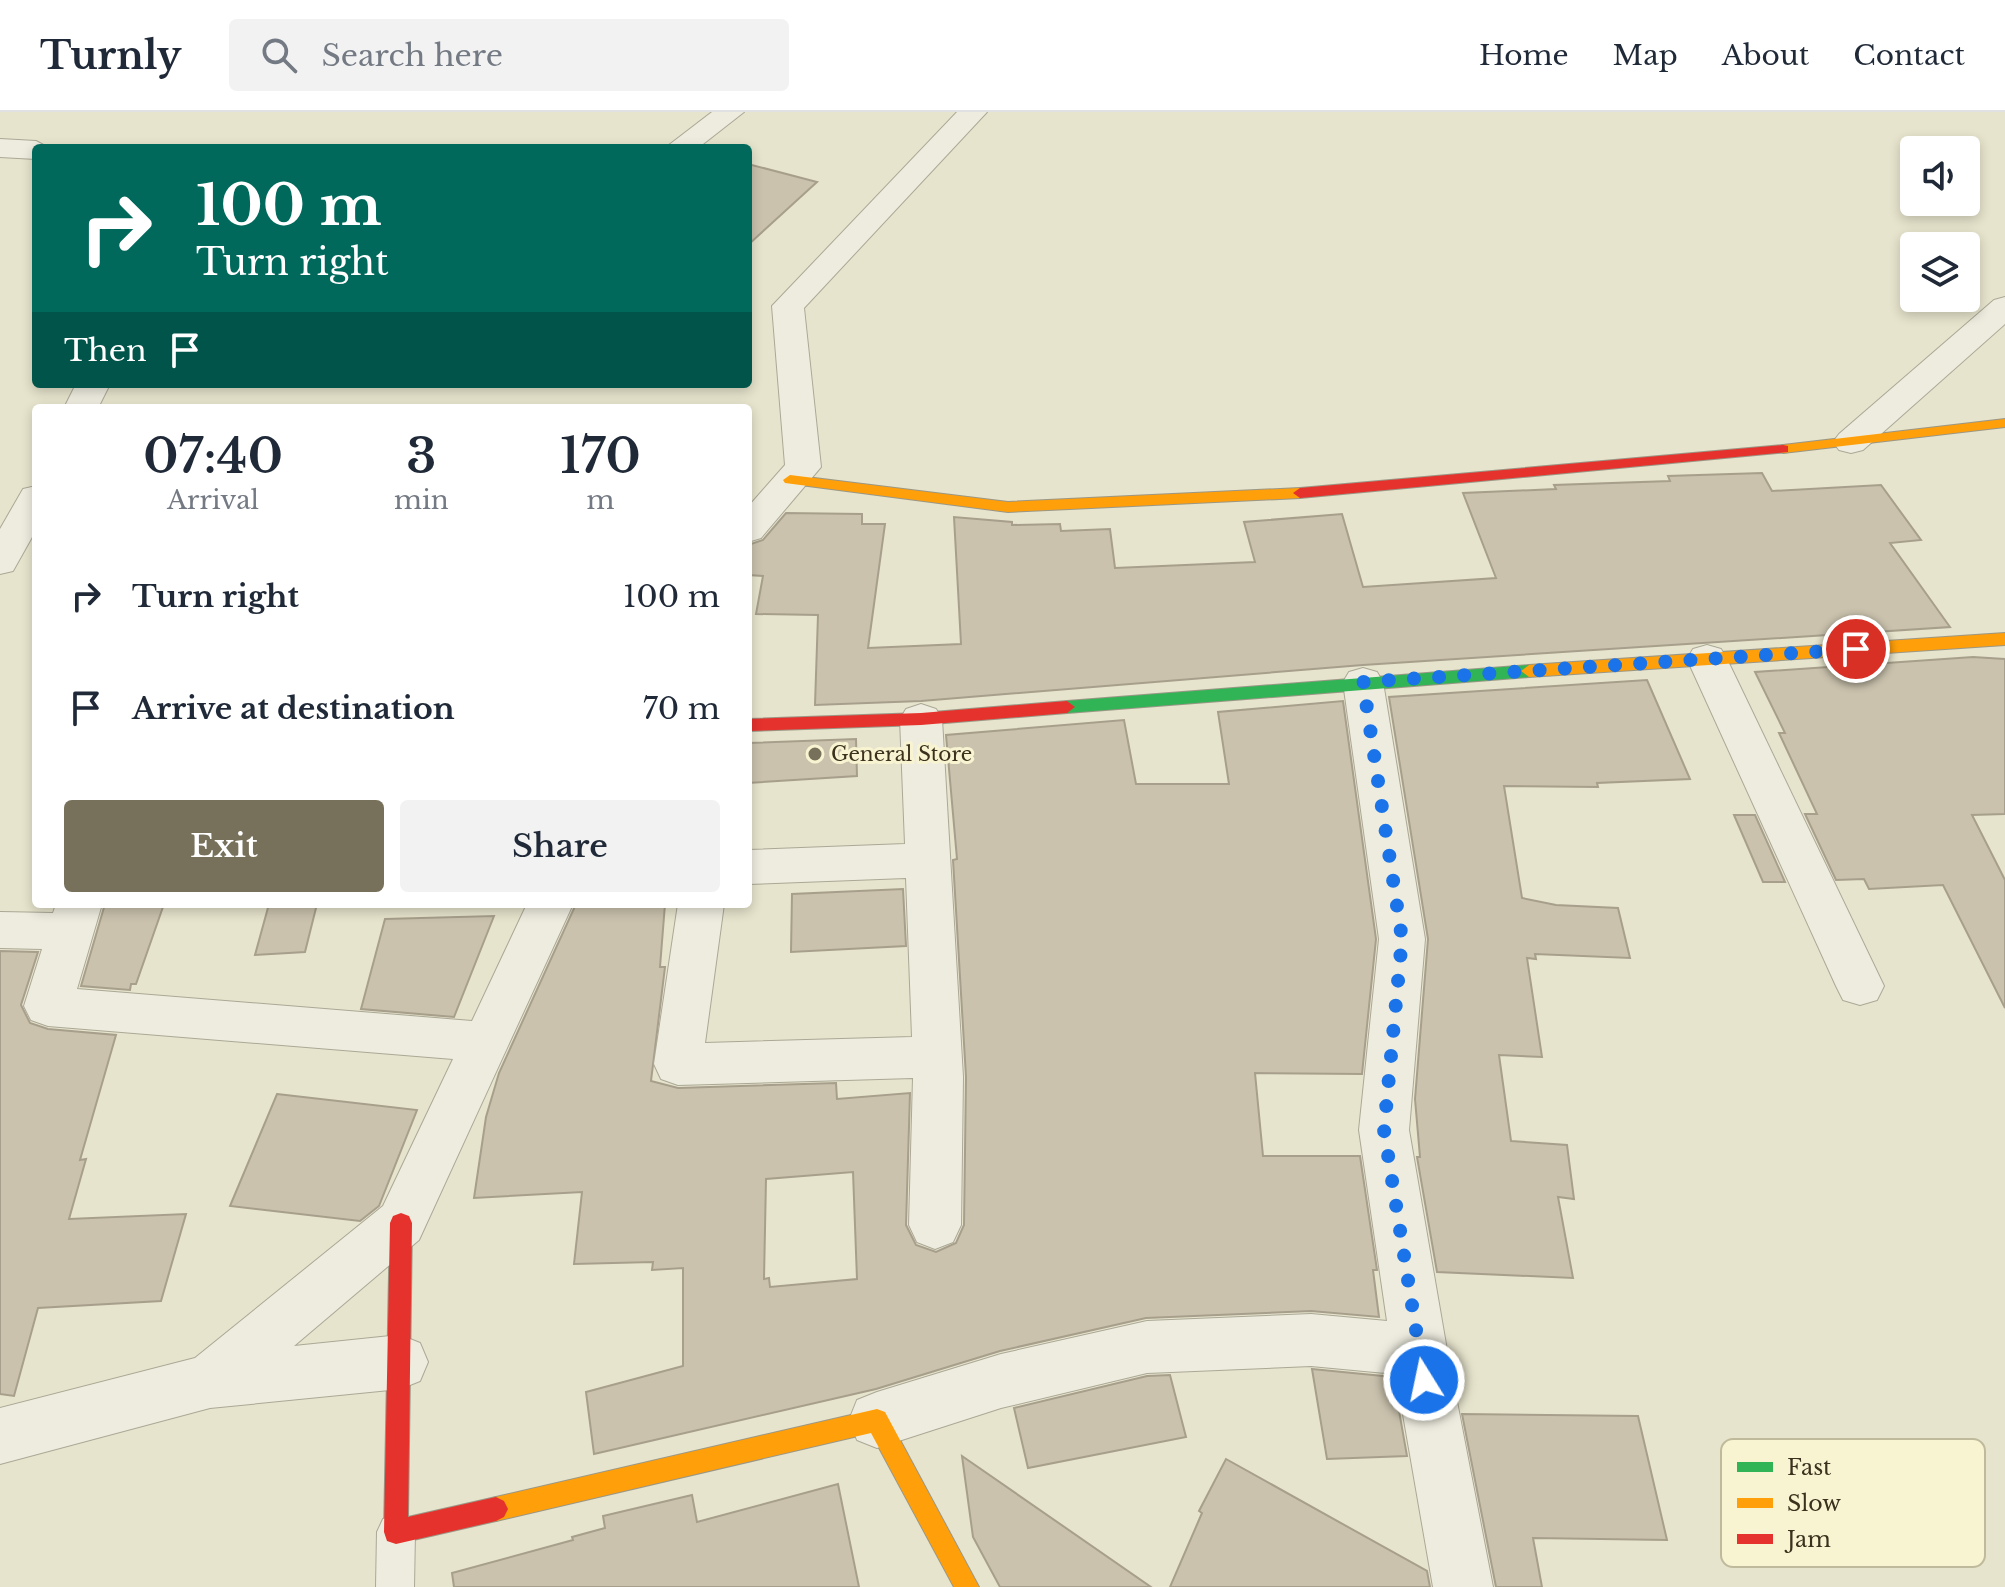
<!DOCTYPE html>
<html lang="en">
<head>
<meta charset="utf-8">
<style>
  body { margin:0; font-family:"Libre Baskerville",serif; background:#f2f2f3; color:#1f2937; height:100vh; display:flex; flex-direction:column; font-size:30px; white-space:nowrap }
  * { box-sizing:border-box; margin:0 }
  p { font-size:26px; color:#747a83 }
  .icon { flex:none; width:44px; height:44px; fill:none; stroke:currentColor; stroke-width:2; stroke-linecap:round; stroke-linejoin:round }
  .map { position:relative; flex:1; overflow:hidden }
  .panel { position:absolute; left:32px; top:292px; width:720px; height:504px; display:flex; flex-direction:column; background:#fff; border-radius:8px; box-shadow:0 4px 12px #0003 }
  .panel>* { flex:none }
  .banner { position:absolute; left:32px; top:32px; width:720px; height:244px; border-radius:8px; box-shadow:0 4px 12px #0003; background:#00695c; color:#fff; overflow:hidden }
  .tools { position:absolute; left:1900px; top:24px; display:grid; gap:16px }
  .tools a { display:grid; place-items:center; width:80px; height:80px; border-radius:8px; background:#fff; box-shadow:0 4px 12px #0003; font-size:40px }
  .pin { position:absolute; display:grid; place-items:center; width:68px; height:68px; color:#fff; margin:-34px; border:4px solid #fff; border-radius:50%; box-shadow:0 2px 8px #0007 }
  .me { position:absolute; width:88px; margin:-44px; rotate:350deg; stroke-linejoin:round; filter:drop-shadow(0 0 6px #0008) }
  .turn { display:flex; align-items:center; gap:28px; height:168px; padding:0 32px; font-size:36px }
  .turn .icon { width:104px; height:104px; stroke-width:2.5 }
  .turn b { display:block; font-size:56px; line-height:68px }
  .then { display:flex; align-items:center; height:76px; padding:0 32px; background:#0003; gap:16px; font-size:30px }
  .eta { display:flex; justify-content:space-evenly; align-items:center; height:136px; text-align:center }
  .eta b { font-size:48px; font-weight:600; line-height:56px }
  .cta { display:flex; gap:16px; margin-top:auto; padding:16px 32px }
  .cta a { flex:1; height:92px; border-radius:8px; background:#77705a; color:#fff; font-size:32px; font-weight:600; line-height:92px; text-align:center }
  .cta a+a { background:#f2f2f3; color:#1f2937 }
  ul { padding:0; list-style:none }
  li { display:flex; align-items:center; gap:24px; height:112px; padding:0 32px }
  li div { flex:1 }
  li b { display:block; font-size:30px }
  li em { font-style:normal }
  header { display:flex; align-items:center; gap:48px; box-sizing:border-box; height:112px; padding:0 40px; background:#fff; border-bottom:2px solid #e0e1e3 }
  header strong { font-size:38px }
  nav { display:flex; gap:44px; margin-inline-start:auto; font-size:28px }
  .search { width:560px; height:72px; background:#f2f2f3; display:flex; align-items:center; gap:20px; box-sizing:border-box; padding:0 28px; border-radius:8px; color:#747a83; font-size:30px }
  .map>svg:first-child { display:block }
  .building { fill:#cac2ad; stroke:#a79f8b; stroke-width:2; fill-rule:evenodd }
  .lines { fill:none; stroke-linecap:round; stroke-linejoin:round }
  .lane-casing { stroke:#aba896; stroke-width:2 }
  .street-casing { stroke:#aba896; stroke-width:2 }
  .fast-casing { stroke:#9b9786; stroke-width:2 }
  .slow-casing { stroke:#9b9786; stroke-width:2 }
  .jam-casing { stroke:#9b9786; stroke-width:2 }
  .lane { fill:#eeecdf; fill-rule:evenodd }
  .street { fill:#eeecdf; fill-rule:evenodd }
  .fast { fill:#30b455; fill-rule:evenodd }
  .slow { fill:#ff9f0a; fill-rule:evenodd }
  .jam { fill:#e5322d; fill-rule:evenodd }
  .route { stroke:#1a73e8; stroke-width:14; stroke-dasharray:0 25.2 }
  .poi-dot { fill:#77705a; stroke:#f8f4d2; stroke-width:3 }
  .labels { text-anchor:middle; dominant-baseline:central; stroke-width:6; stroke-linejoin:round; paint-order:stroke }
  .poi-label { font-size:20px; fill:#3b311d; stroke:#f8f4d2; text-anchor:start }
  .key { fill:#f8f4d2; stroke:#bfba9c; stroke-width:2 }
  .key-label { font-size:22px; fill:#3b311d }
</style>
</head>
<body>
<header>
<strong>Turnly</strong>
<div class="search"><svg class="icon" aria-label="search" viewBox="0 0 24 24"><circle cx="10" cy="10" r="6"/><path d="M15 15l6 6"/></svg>Search here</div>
<nav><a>Home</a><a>Map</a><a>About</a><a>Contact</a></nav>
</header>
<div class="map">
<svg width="2005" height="1475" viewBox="0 0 2005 1475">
  <rect width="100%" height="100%" fill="#e6e4cc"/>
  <g class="building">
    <polygon points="748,52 817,70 748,133"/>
    <polygon points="1762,361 1772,379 1881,373 1921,428 1890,431 1950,515 1363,553 921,589 815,593 818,503 756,502 763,464 748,463 748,433 763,428 786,401 862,402 862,412 885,412 868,536 961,532 954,405 1012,410 1012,413 1060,412 1061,419 1110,417 1115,456 1255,450 1244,410 1342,402 1363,475 1496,466 1463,381 1556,377 1554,373 1670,369 1668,364"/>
    <polygon points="1973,545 2005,547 2005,702 1972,703 2005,768 2005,896 1943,773 1869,777 1864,767 1836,768 1805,702 1817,702 1779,621 1785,621 1755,560"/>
    <polygon points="1647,568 1690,667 1597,671 1598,675 1504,674 1522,786 1556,793 1618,796 1630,846 1535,842 1536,847 1527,846 1542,945 1499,943 1511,1029 1567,1033 1574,1087 1558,1085 1573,1166 1437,1160 1417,1045 1420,1045 1415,987 1428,827 1389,585"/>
    <path d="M 1343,589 L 1376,827 L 1362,962 L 1255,961 L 1263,1044 L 1360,1044 L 1377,1158 L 1373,1158 L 1379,1205 L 1311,1199 L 1146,1206 L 1000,1239 L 876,1277 L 594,1342 L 586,1280 L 683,1254 L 683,1156 L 652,1158 L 653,1150 L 574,1152 L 582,1080 L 474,1086 L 486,1005 L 499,961 L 576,792 L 665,792 L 660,855 L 665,855 L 651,969 L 678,976 L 836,971 L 837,987 L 910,981 L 906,1113 L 916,1133 L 936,1140 L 956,1131 L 964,1113 L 966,965 L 953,748 L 957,747 L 946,623 L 1124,608 L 1136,672 L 1229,672 L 1218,600 ZM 853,1060 L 857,1167 L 770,1175 L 769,1166 L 764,1167 L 766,1067 Z"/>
    <polygon points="856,627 857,664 748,671 748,631"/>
    <polygon points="1734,703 1755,703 1785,770 1763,770"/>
    <polygon points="903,777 906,834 791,840 792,782"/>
    <polygon points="105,792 164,792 136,872 131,872 130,878 81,874"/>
    <polygon points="269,792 317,792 305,840 255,843"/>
    <polygon points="494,804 454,905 361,897 385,807"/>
    <polygon points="0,839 38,840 21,893 30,911 48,917 116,923 80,1048 86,1047 69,1107 186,1102 161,1189 38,1196 14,1284 0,1282"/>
    <polygon points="277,982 417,998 379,1094 360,1109 230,1094"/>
    <polygon points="1312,1257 1393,1265 1407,1344 1327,1347"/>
    <polygon points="1170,1263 1186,1325 1028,1356 1014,1296 1147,1264"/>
    <polygon points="1462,1302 1638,1304 1667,1428 1533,1426 1542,1475 1496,1475"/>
    <polygon points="962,1344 1151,1475 1000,1475 973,1425"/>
    <polygon points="1226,1347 1427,1459 1430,1475 1170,1475 1202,1401 1199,1399"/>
    <polygon points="838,1372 859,1475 454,1475 452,1461 573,1428 572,1425 605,1416 603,1404 692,1383 697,1410"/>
  </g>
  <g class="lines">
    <g class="lane-casing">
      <polygon id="lane" points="396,1401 409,1407 415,1420 414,1475 376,1475 377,1420 383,1407"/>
    </g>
    <g class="street-casing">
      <g id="street">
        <polygon points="712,0 744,0 698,36 665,36"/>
        <polygon points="957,0 987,0 804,196 821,355 761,426 748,430 748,395 785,353 772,194"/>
        <polygon points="0,27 36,29 49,36 36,36 36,47 0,45"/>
        <polygon points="2005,185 2005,212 1863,338 1851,341 1839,338 1833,330 1839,322 1994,188"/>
        <polygon points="76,272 110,272 98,296 64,296"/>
        <polygon points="36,374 36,418 13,459 0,462 0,417 23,377"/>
        <polygon points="1707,533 1721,537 1727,547 1884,874 1877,888 1860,893 1843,888 1836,874 1687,547 1693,537"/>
        <polygon points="1363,556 1377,560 1383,570 1425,827 1409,1018 1447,1238 1493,1475 1433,1475 1396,1262 1311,1254 1147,1261 1001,1296 877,1336 857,1328 849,1308 857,1288 877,1280 1001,1242 1147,1209 1311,1202 1387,1209 1359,1018 1379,827 1343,570 1349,560"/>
        <polygon points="921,592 936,597 942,607 963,965 961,1113 953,1130 935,1137 917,1130 909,1113 913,966 678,973 661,967 654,952 678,792 724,792 705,931 912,925 906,766 748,772 748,738 905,732 900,607 906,597"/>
        <polygon points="56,792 102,792 77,877 472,909 527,792 573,792 419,1128 294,1234 400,1223 420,1231 428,1250 420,1269 400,1277 210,1296 0,1352 0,1296 195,1246 383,1094 453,947 48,914 31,908 24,894 42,837 0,836 0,800 53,801"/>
      </g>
    </g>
    <g class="fast-casing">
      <polygon id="fast" points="1529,553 1537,559 1529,565 1067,601 1059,595 1067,589"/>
    </g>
    <g class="slow-casing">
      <g id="slow">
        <polygon points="2005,307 2005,315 1783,341 1776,337 1783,333"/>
        <polygon points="790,363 1008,390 1300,376 1307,381 1300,386 1008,400 785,371 783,368"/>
        <polygon points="2005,521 2005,533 1529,565 1521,559 1529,553"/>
        <polygon points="877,1297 885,1300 979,1475 954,1475 871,1321 496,1409 488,1405 484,1397 488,1389 496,1385"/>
      </g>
    </g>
    <g class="jam-casing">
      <g id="jam">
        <polygon points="1783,333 1788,334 1788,340 1300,386 1293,381 1300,376"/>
        <polygon points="1067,589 1075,595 1067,601 921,613 748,619 748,607 921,601"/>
        <polygon points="401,1101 409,1104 412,1111 408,1405 496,1385 504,1389 508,1397 504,1405 496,1409 396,1432 387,1429 384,1420 390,1111 393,1104"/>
      </g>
    </g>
    <use href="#lane" class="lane"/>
    <use href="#street" class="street"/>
    <use href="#fast" class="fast"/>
    <use href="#slow" class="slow"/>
    <use href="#jam" class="jam"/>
  </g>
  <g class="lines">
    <polyline class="route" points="1424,1268 1384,1018 1402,827 1363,570 1856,537"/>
  </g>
  <circle class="poi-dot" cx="815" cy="642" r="8"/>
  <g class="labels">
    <g class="poi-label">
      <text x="831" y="642">General Store</text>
    </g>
  </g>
  <rect x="1721" y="1327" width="264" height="128" rx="12" class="key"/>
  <rect x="1737" y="1350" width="36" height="10" fill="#30b455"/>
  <rect x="1737" y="1386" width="36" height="10" fill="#ff9f0a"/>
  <rect x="1737" y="1422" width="36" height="10" fill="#e5322d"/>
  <g class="key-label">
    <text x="1787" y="1363">Fast</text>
    <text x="1787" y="1399">Slow</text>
    <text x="1787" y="1435">Jam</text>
  </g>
</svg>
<div class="tools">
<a><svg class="icon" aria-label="sound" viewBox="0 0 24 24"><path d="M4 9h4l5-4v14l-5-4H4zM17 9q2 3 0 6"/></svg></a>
<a><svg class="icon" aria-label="layers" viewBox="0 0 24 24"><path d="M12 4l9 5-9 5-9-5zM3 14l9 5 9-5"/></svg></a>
</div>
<div class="pin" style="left:1856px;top:537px;background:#d93025"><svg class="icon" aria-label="arrive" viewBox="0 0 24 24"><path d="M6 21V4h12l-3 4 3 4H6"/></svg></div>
<svg class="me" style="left:1424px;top:1268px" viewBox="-20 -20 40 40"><circle r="17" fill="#1a73e8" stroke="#fff" stroke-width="3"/><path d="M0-11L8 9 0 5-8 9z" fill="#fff"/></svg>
<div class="banner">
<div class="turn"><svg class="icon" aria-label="right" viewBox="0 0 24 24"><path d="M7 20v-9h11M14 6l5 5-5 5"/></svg><div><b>100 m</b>Turn right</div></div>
<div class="then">Then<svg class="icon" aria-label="arrive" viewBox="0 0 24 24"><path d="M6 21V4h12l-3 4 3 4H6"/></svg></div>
</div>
<section class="panel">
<div class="eta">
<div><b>07:40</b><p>Arrival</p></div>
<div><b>3</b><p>min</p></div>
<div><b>170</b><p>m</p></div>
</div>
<ul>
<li><svg class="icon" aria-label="right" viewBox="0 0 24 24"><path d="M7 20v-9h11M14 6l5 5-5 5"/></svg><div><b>Turn right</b></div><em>100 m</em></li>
<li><svg class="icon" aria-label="arrive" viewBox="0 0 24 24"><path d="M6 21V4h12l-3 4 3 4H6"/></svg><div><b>Arrive at destination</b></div><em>70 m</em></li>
</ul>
<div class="cta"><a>Exit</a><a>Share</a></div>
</section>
</div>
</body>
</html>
